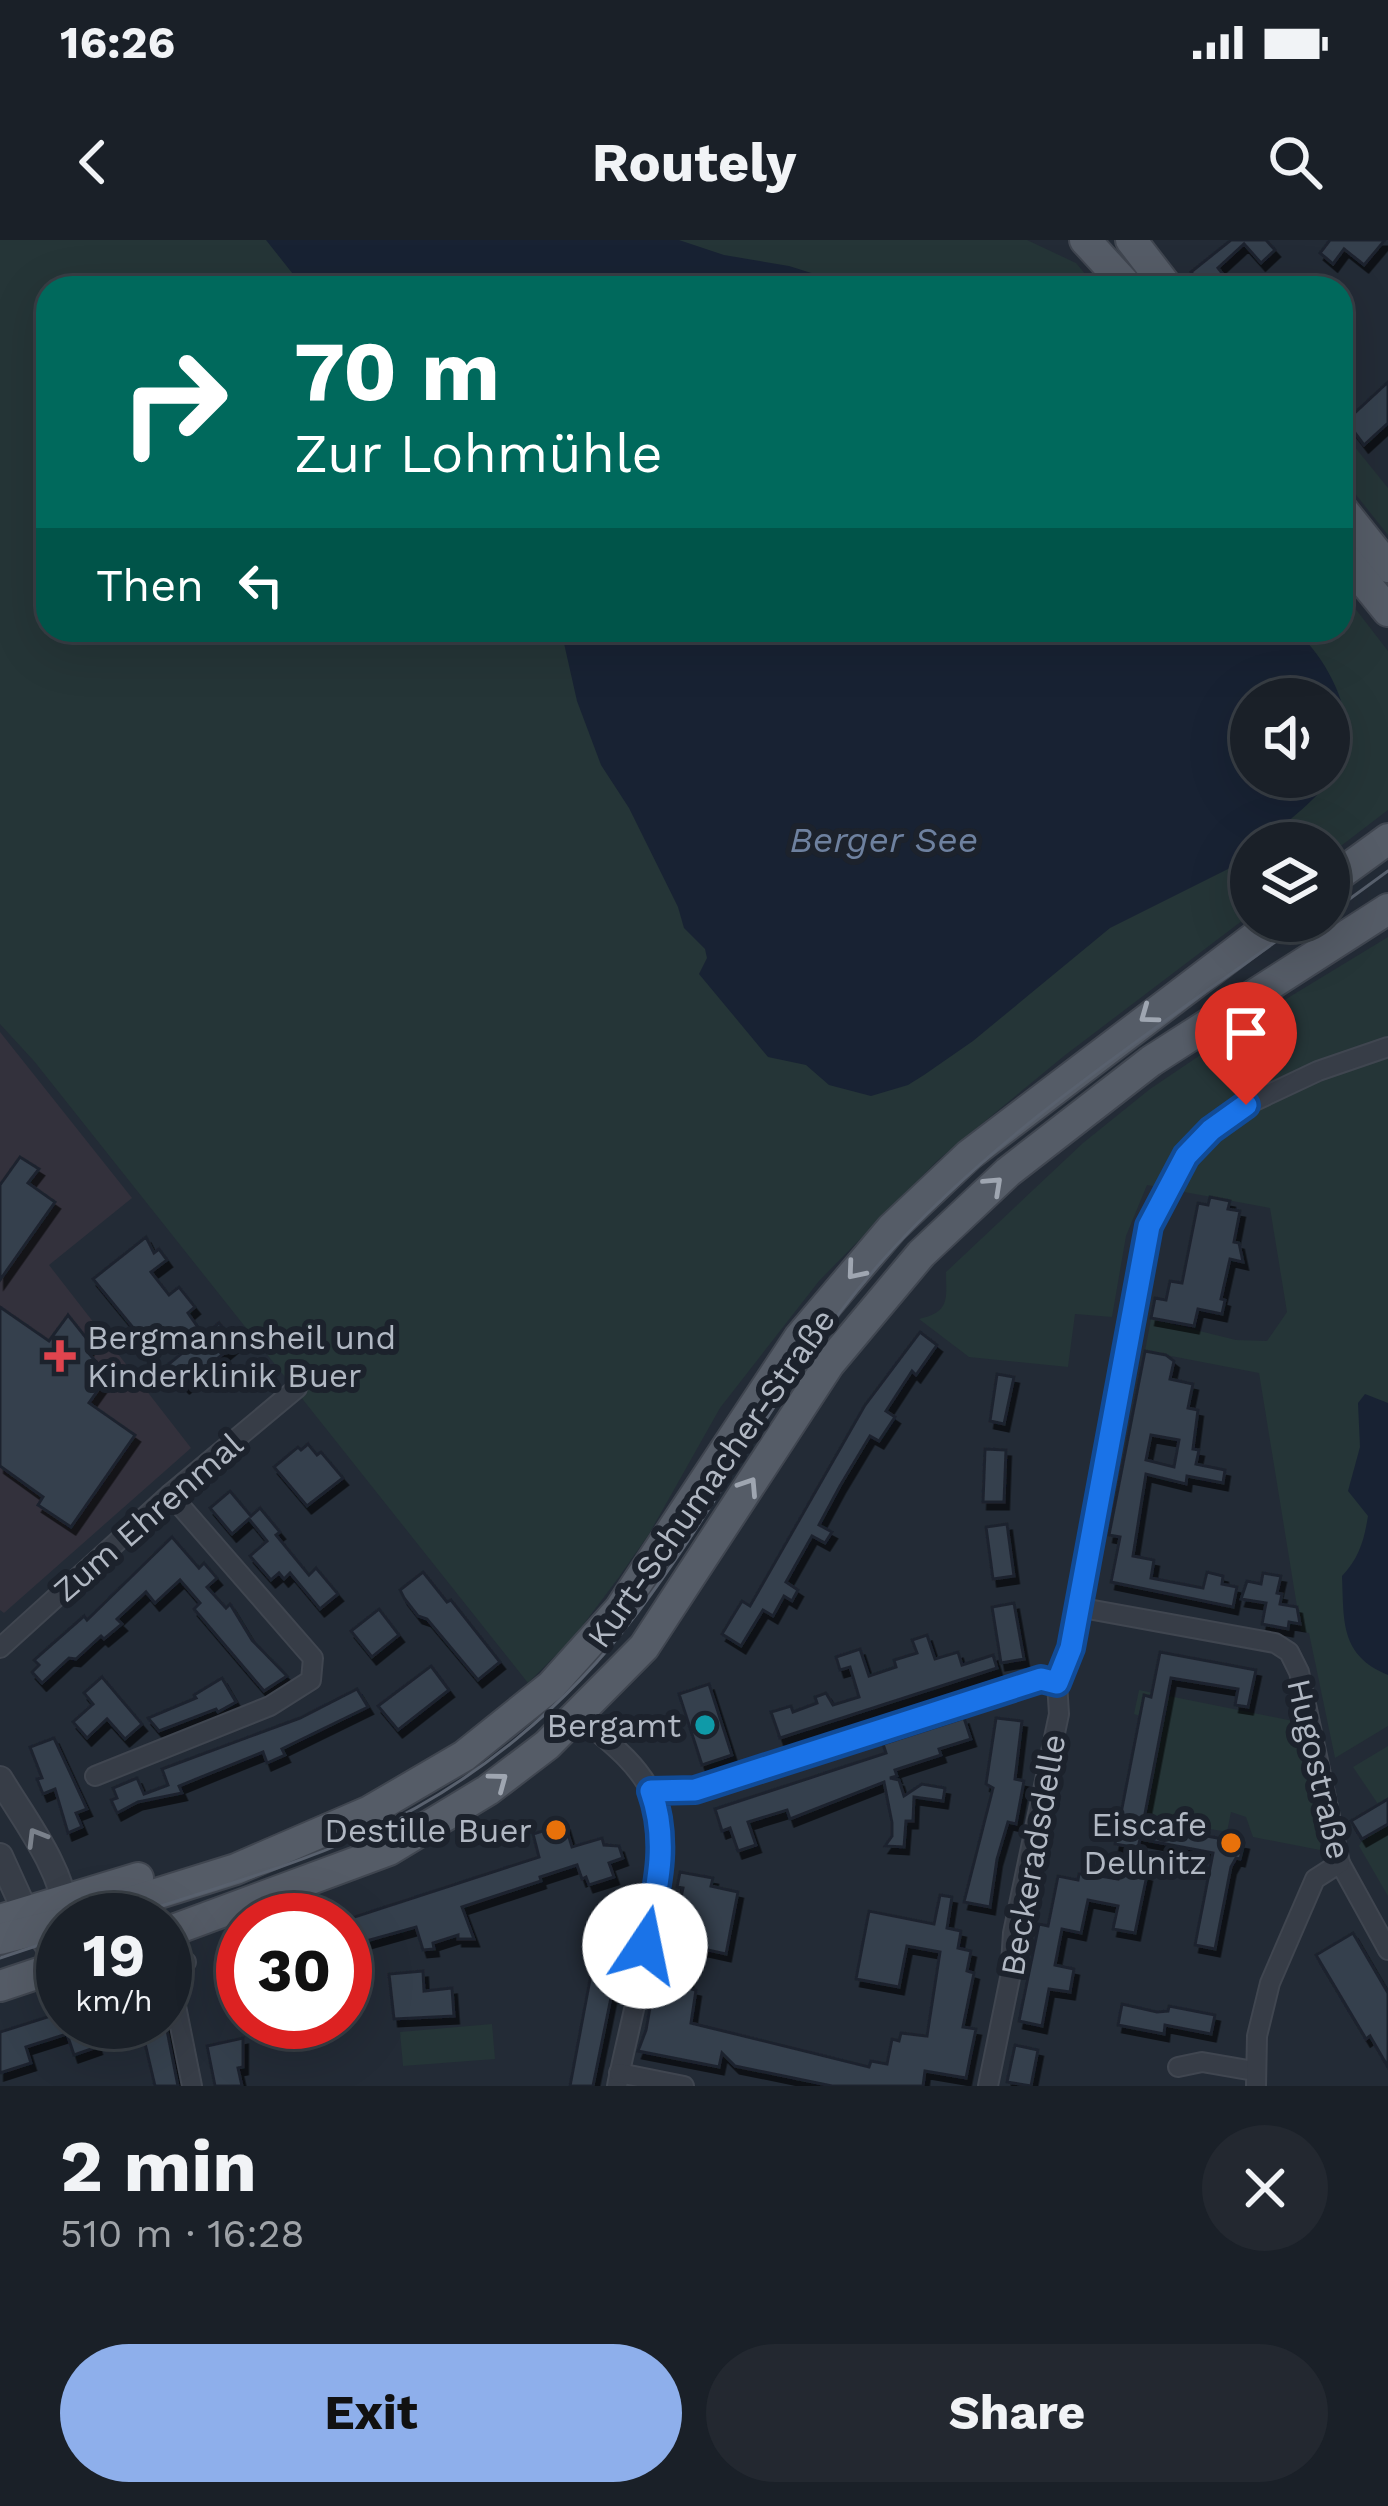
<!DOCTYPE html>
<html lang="en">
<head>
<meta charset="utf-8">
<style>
  body { margin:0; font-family:"Work Sans",sans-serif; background:#232830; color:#f1f3f6; height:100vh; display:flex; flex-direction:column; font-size:45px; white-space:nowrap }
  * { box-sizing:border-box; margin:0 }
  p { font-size:39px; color:#9fa3a8 }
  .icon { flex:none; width:66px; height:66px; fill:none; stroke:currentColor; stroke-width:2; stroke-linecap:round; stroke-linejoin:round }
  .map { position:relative; height:1846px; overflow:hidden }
  .sheet { display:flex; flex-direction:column; background:#1a2028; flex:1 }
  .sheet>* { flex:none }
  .hud { position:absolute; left:36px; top:36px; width:1317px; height:366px; border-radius:36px; box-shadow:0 12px 48px #0002,0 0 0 3px #383e45; background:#00695c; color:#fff; overflow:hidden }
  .fabs { position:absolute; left:1230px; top:438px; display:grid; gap:24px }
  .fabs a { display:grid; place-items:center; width:120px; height:120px; border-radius:50%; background:#1a2028; box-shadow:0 12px 48px #0002,0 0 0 3px #383e45; font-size:60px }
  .speed { position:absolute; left:36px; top:1653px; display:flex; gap:24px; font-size:60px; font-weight:700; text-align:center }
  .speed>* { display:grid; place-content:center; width:156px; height:156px; border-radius:50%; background:#1a2028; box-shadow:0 12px 48px #0002,0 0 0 3px #383e45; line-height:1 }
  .speed small { font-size:30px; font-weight:400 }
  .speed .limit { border:18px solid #d22; background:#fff; color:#111 }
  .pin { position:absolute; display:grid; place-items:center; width:102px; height:102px; color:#fff; margin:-123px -51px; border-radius:50% 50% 50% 0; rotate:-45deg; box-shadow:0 0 12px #0007 }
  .pin .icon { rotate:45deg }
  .me { position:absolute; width:132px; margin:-66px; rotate:11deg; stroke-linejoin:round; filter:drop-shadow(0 0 9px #0008) }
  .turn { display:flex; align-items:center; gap:42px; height:252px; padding:0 60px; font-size:54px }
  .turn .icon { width:156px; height:156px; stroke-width:2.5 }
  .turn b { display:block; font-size:84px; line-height:102px }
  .then { display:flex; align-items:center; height:114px; padding:0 60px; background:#0003; gap:24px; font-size:45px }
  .round { display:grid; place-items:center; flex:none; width:126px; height:126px; border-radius:63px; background:#232830 }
  .summary { display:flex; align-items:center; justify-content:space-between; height:204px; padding:0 60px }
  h1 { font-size:72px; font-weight:700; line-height:90px }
  .cta { display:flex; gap:24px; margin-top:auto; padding:24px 60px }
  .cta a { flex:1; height:138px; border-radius:72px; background:#8eafeb; color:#111; font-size:48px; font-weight:700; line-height:138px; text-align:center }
  .cta a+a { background:#232830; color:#f1f3f6 }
  .status { display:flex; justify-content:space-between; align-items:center; height:84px; padding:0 60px; background:#1a2028; direction:ltr }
  .status svg { height:33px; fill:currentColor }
  header { display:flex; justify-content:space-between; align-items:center; height:156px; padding:0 60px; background:#1a2028; font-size:54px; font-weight:700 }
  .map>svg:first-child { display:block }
  .medical { fill:#33313c }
  .green { fill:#253537; fill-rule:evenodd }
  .water { fill:#182233; fill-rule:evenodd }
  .building { fill:#363f4d; stroke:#1e242e; stroke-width:3; fill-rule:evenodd; filter:url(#shadow) }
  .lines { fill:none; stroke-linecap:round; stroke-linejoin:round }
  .minor-casing { stroke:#404650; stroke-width:22 }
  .tertiary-casing { stroke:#404650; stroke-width:28 }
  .primary-casing { stroke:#404650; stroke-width:34 }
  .minor { stroke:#373d47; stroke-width:18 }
  .tertiary { stroke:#373d47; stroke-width:24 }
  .primary { stroke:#555c67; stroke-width:30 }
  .tram { stroke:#59616e; stroke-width:3 }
  .oneway { stroke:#9fa6b1 }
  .oneway2 { stroke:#7a818b }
  .route-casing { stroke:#114b97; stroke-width:30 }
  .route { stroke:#1a73e8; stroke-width:21 }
  .health-dot { fill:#e0444e; stroke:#1c222c; stroke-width:4.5 }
  .culture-dot { fill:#0f9aa8; stroke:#1c222c; stroke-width:4.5 }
  .food-dot { fill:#e8710a; stroke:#1c222c; stroke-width:4.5 }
  .labels { text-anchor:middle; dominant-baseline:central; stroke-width:12; stroke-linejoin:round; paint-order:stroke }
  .poi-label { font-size:33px; fill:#b1b8c3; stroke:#1c222c; text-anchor:end }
  .street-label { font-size:33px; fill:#b1b8c3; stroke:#1c222c }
  .water-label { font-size:36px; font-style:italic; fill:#6e819f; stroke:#1c222c }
</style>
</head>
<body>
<div class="status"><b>16:26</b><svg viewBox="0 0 49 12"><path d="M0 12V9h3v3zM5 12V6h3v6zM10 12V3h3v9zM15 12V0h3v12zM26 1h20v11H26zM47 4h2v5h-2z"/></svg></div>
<header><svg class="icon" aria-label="back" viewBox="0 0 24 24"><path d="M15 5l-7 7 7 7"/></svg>Routely<svg class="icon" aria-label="search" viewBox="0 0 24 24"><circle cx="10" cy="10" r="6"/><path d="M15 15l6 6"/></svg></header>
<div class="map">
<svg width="1388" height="1846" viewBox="0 0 1388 1846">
  <defs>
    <filter id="shadow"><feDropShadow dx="4.5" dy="7" stdDeviation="0" flood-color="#0009"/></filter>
  </defs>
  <rect width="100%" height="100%" fill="#232b36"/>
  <polygon class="medical" points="0,792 132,958 49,1025 191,1208 4,1373 0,1370"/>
  <g class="green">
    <path d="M 0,0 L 1027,0 L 1076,23 L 1097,48 L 48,48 L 48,390 L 1341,390 L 1341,350 L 1388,411 L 1388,570 L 1329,615 L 1329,603 L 1251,603 L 1251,674 L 1064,816 L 938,920 L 819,1041 L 720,1168 L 649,1294 L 619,1337 L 574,1397 L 528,1443 L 34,821 L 0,784 ZM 1251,459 L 1329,459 L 1329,537 L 1251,537 Z"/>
    <polygon points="1341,190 1388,248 1388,295 1341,236"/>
    <path d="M 1388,697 L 1388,1486 L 1335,1518 L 1309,1393 L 1301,1391 L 1259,1133 L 1145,1111 L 1151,1079 L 1236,1100 L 1267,1101 L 1287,1072 L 1270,968 L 1147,945 L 1126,996 L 1112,1077 L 1075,1074 L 1068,1127 L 969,1117 L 919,1079 C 951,1072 946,1058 946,1032 L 1083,903 L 1150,849 L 1258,776 Z"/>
    <polygon points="1139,1450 1298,1482 1321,1584 1320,1610 1253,1597 1246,1577 1231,1572 1227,1592 1144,1577 1166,1460 1144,1455 1140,1476 1134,1474"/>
    <polygon points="1388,1506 1388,1656 1359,1606 1363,1599 1351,1581 1378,1564 1353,1527"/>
    <polygon points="492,1784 495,1819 403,1826 400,1792"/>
  </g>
  <g class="water">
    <polygon points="266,0 679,0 724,15 789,26 859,48 304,48"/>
    <path d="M 561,390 L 1225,390 L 1263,403 L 1300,395 C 1331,424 1364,490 1337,531 C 1318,559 1288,581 1262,603 L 1251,603 L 1251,613 L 1238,624 L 1110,688 L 973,801 L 924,835 L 908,845 L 871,856 L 829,845 L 806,825 L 768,817 L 699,734 L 707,718 L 705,709 L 684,688 L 678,667 L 629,568 L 601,525 L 577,461 ZM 1251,459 L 1329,459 L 1329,537 L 1251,537 Z"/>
    <path d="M 1365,1154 L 1388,1163 L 1388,1435 C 1340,1415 1344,1382 1342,1336 C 1359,1318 1364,1301 1368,1276 L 1348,1251 L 1360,1207 L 1358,1163 Z"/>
  </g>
  <g class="building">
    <polygon points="1231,0 1266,0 1275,10 1261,23 1244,4 1218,28 1234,48 1204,48 1191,32"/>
    <polygon points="1330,0 1385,0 1364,25 1344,9 1333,24 1320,13"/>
    <polygon points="1388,142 1388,183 1364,205 1346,181"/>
    <polygon points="20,917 39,929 28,943 55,962 0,1040 0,945"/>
    <polygon points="1210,957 1230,961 1228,969 1240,971 1234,1002 1239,1003 1243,1022 1230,1019 1221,1059 1225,1060 1222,1074 1198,1069 1194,1086 1151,1078 1155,1058 1166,1060 1170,1041 1182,1043 1198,963 1208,965"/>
    <polygon points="146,997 154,1013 159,1009 167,1020 151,1032 169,1055 179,1047 195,1067 188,1073 204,1096 219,1083 236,1103 185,1146 165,1127 181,1114 164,1093 157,1098 153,1093 144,1101 93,1039"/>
    <polygon points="0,1067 49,1101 68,1075 91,1104 87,1111 108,1136 89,1163 135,1195 71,1287 38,1265 43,1257 0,1226"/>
    <polygon points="920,1092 937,1105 916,1135 912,1131 886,1171 895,1177 879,1201 870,1196 840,1246 819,1285 832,1292 825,1303 812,1296 786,1342 798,1350 792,1361 784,1356 773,1376 763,1370 741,1406 722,1394 742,1361 750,1366 865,1165"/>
    <path d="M 1145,1111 L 1166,1115 L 1174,1121 L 1170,1139 L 1193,1144 L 1188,1168 L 1198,1170 L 1193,1209 L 1199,1210 L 1196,1224 L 1225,1230 L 1223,1243 L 1187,1236 L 1186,1244 L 1146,1234 L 1133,1316 L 1154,1320 L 1151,1338 L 1203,1348 L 1207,1332 L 1223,1336 L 1222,1344 L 1237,1347 L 1233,1367 L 1111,1342 L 1120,1297 L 1109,1295 ZM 1151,1195 L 1179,1200 L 1174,1227 L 1146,1220 Z"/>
    <polygon points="997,1134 1014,1137 1004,1184 990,1181"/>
    <polygon points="308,1204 317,1215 321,1212 343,1238 307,1266 274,1227 298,1207 301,1210"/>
    <polygon points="985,1209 1006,1210 1004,1262 983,1262"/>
    <polygon points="230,1251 251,1276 260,1268 280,1292 276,1295 309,1335 316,1328 338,1354 320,1369 290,1333 284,1339 279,1333 271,1340 250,1316 267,1301 249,1279 232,1294 210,1268"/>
    <polygon points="1007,1284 1014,1336 993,1339 986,1287"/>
    <polygon points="172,1297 199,1328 204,1323 217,1338 207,1347 226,1368 230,1364 252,1400 287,1436 264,1451 194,1369 200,1363 180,1340 155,1363 146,1352 117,1379 122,1384 104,1399 101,1396 76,1419 69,1418 42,1443 32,1432 39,1425 34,1420 84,1376 87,1380"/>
    <polygon points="423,1332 447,1362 451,1360 500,1422 478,1440 427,1379 418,1376 404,1358 400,1350"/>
    <polygon points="1263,1333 1281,1336 1277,1353 1282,1354 1280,1364 1297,1367 1300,1384 1289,1382 1288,1389 1262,1384 1266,1363 1241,1359 1247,1341 1261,1344"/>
    <polygon points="1014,1363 1024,1419 1001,1423 992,1367"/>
    <polygon points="379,1369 399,1395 372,1417 351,1391"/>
    <polygon points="927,1395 935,1419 958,1412 962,1425 993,1415 997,1428 780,1498 771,1472 791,1466 793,1472 817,1463 815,1457 826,1453 833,1465 859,1457 850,1427 840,1430 836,1417 860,1409 869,1436 896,1427 894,1420 917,1413 912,1400"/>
    <polygon points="1160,1412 1256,1430 1248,1467 1235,1465 1238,1449 1171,1438 1143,1584 1244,1603 1240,1619 1236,1618 1231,1627 1215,1709 1195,1705 1213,1613 1140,1599 1138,1608 1115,1604 1144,1455 1151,1457"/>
    <polygon points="431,1426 449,1450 398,1490 378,1466"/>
    <polygon points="102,1437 142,1484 125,1499 107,1479 87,1498 73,1482 93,1464 84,1453"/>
    <polygon points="222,1438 236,1462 218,1472 216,1469 159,1491 148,1478 196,1458 194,1455"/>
    <polygon points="709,1444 732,1515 702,1525 679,1454"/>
    <polygon points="357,1449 368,1467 282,1509 285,1515 267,1523 263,1512 179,1546 182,1553 138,1562 117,1573 111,1560 117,1558 113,1548 137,1538 144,1554 168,1545 162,1529 300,1478"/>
    <polygon points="964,1478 971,1499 939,1509 941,1515 895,1530 897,1536 890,1538 899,1540 904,1556 922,1544 945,1548 943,1561 914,1557 913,1581 906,1581 904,1607 885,1606 892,1596 892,1583 884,1542 790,1579 787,1570 748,1582 756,1605 738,1611 730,1588 722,1591 715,1569 886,1513 883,1504"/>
    <polygon points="996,1478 1022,1481 1015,1539 1024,1541 1016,1584 1008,1582 997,1619 990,1667 964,1662 993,1548 986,1544"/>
    <polygon points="54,1498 87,1569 76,1573 82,1587 68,1593 55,1549 43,1554 37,1539 42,1538 30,1507"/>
    <polygon points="1388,1559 1388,1584 1362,1599 1351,1581"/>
    <polygon points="565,1584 572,1607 602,1598 604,1605 619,1606 623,1618 609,1623 614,1637 589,1645 586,1637 582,1639 577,1625 540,1637 541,1641 462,1667 474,1699 458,1699 458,1695 433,1703 434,1709 423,1710 416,1687 345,1707 345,1680 539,1617 533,1594"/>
    <polygon points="1120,1629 1147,1635 1135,1693 1113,1689 1118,1666 1088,1660 1081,1693 1062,1689 1055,1725 1074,1729 1070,1752 1049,1749 1042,1786 1019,1781 1039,1684 1048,1686 1058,1636 1078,1640 1079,1634 1088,1634 1118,1639"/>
    <polygon points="680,1632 713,1638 711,1646 738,1652 726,1714 699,1708 697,1720 692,1719 687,1748 696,1750 691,1783 869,1827 871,1821 887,1824 892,1799 899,1801 901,1793 927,1796 940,1712 907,1706 899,1747 856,1739 869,1671 934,1684 940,1655 952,1657 947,1688 961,1691 958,1708 971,1711 967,1731 974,1733 963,1787 976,1789 966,1838 925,1831 923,1846 832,1846 735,1826 722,1813 719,1827 638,1811 646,1790 657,1728 661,1729 667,1696 673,1697 683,1648 677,1647"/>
    <polygon points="1353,1693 1388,1753 1388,1827 1370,1796 1366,1799 1316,1715"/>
    <polygon points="598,1697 621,1701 615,1738 593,1846 570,1846"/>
    <polygon points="243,1713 243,1769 240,1770 233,1747 226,1749 217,1721"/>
    <polygon points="423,1731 424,1751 452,1748 454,1776 394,1779 389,1734"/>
    <polygon points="1122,1764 1157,1772 1168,1771 1169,1766 1215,1775 1211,1794 1165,1785 1164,1794 1118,1785"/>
    <polygon points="63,1772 63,1782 128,1785 94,1796 97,1807 74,1815 67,1794 26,1807 31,1823 0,1833 0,1792"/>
    <polygon points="165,1780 178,1846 155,1846 140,1782"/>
    <polygon points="243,1798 243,1827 238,1828 242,1846 215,1846 207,1806"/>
    <polygon points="1015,1805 1038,1810 1031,1846 1007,1842"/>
  </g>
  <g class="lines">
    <g class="minor-casing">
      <g id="minor">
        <polyline points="1077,1367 1275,1403 1289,1412 1299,1432 1340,1623 1388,1710"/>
        <polyline points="0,1408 170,1254 297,1148"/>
        <path d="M 578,1476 C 605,1499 638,1522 653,1556 C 678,1616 630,1777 617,1846"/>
        <polyline points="95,1536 270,1466 311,1440 313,1418 170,1254"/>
        <polyline points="651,1551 695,1550 1041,1439 1057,1443"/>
        <polyline points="186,1722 169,1731 192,1846"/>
        <polyline points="1178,1827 1202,1822 1254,1831"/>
        <polyline points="619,1833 684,1846"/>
        <polyline points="988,1846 1010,1738 1013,1693 1059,1474 1057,1443 1071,1408 1109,1212 1136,1041 1149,985 1159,961 1186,916 1211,890 1246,865 1318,831 1388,807"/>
        <polyline points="1256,1846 1257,1796 1270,1743 1315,1639 1340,1623"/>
      </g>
    </g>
    <g class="tertiary-casing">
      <g id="tertiary">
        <path d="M 0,1539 C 26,1582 61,1626 68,1678"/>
        <polyline points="0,1616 25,1671 61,1726"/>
      </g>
    </g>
    <g class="primary-casing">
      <g id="primary">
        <polyline points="1085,0 1129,48"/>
        <polyline points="1131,0 1168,48"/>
        <polyline points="1341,268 1388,327"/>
        <polyline points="1341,313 1388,371"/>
        <polyline points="1329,642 1388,599"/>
        <polyline points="0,1680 138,1638"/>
        <polyline points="73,1680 236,1629 370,1571 464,1516 551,1446 620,1369 799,1098 892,988 969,915 1276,681"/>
        <polyline points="165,1693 389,1610 488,1550 547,1505 644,1407 829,1124 921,1014 1008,932 1151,821 1388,669"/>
        <polyline points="0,1699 63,1683"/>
        <polyline points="0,1746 63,1725"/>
      </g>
    </g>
    <use href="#minor" class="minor"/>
    <use href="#tertiary" class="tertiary"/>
    <use href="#primary" class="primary"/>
    <g class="tram">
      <polyline points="1329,674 1388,631"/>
      <path d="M 118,1680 C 201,1652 287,1629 366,1593 C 473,1545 568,1465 638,1372 C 724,1258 786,1130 881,1022 C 1002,886 1159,788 1304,681"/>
      <polyline points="0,1718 63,1697"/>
    </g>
  </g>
  <defs><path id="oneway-chevron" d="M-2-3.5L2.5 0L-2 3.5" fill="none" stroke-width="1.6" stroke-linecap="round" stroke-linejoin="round" transform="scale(3)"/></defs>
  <g class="oneway">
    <use href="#oneway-chevron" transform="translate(1148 775) rotate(144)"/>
    <use href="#oneway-chevron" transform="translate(994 945) rotate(-43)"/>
    <use href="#oneway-chevron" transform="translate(855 1031) rotate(130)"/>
    <use href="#oneway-chevron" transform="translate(749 1246) rotate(-57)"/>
    <use href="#oneway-chevron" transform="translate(499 1541) rotate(-37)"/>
  </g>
  <use class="oneway2" href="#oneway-chevron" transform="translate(36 1597) rotate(-121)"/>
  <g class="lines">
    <g class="route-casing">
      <path id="route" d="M 645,1706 C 656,1652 670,1604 651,1551 L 695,1550 L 1041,1439 L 1057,1443 L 1071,1408 L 1149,986 L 1186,916 L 1211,890 L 1246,865"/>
    </g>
    <use href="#route" class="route"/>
  </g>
  <path class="health-dot" d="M54 1098h12v12h12v12h-12v12h-12v-12h-12v-12h12z"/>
  <circle class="culture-dot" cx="705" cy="1485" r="12"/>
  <g class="food-dot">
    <circle cx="556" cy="1590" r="12"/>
    <circle cx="1231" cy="1603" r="12"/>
  </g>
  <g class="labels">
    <g class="poi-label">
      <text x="87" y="1097" text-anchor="start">Bergmannsheil und<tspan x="87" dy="38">Kinderklinik Buer</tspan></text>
      <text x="681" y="1485">Bergamt</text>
      <text x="1207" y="1584">Eiscafe<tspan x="1207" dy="38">Dellnitz</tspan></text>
      <text x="532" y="1590">Destille Buer</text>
    </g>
    <g class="street-label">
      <text transform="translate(711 1238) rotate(-55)">Kurt-Schumacher-Straße</text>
      <text transform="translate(148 1277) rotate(-41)">Zum Ehrenmal</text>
      <text transform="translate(1319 1529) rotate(77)">Hugostraße</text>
      <text transform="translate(1033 1615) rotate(-80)">Beckeradsdelle</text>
    </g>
    <g class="water-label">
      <text x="884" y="600">Berger See</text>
    </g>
  </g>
</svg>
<div class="fabs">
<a><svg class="icon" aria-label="sound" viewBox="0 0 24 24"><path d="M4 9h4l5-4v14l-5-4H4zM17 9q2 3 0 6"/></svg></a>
<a><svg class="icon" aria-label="layers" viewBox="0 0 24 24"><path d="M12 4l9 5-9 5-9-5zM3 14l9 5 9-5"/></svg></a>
</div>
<div class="speed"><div>19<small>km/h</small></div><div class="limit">30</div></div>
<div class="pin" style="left:1246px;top:865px;background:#d93025"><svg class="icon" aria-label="arrive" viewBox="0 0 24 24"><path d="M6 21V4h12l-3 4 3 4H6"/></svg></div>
<svg class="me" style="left:645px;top:1706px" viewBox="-20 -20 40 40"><circle r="19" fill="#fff"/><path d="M0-13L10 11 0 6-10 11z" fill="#1a73e8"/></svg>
<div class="hud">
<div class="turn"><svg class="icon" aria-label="right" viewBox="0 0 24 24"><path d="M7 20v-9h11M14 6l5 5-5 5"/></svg><div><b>70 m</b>Zur Lohmühle</div></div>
<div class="then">Then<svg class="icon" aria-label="left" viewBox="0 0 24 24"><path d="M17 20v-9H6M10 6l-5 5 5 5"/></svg></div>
</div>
</div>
<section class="sheet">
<div class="summary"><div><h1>2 min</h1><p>510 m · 16:28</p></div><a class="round"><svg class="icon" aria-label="close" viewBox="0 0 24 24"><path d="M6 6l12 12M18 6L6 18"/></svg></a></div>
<div class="cta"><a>Exit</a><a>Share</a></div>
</section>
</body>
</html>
